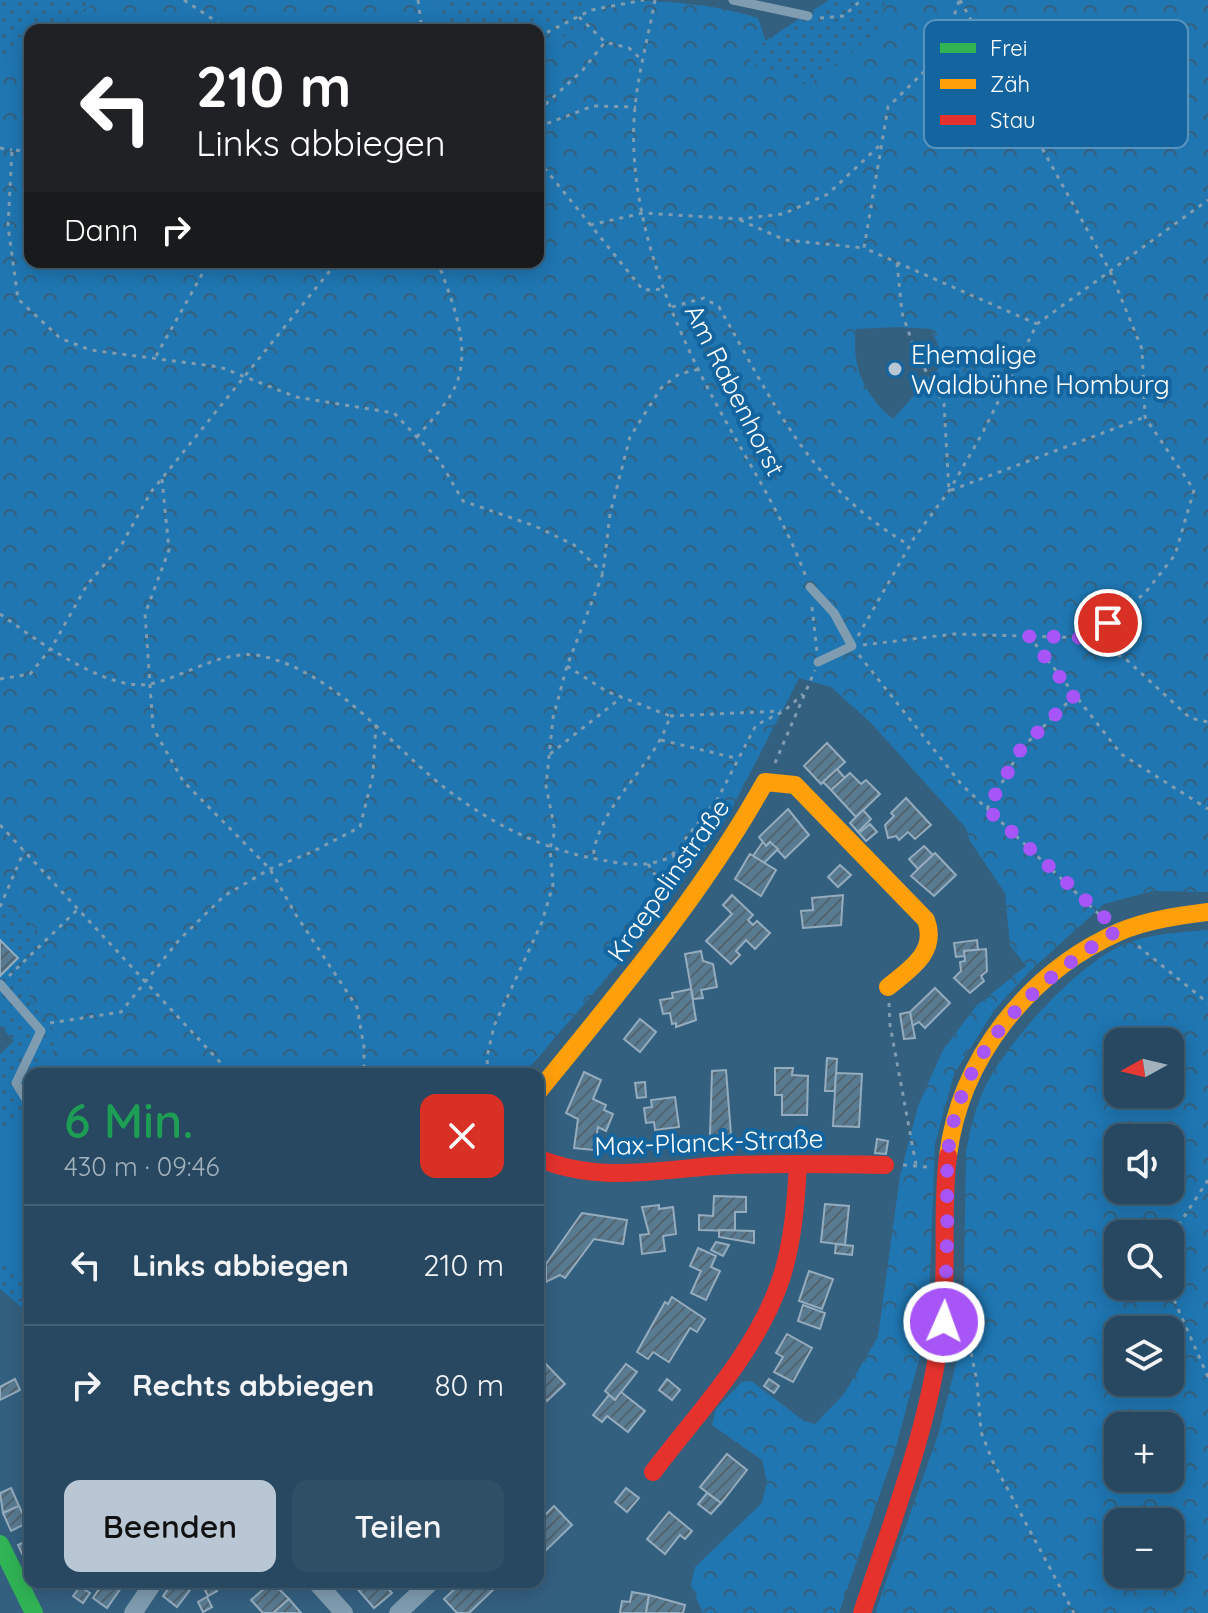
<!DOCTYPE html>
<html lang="de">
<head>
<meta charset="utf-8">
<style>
  body { margin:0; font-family:Quicksand,sans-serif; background:#2f4f66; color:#f1f3f6; height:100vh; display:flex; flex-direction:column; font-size:30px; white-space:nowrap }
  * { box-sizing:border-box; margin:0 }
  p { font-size:26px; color:#a4b2bd }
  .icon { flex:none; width:44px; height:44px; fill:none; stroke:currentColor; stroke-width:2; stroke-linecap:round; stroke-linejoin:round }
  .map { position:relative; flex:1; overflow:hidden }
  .panel { position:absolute; left:24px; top:1068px; width:520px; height:520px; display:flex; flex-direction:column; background:#274860; border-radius:16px; box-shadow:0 4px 20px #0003,0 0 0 2px #436075 }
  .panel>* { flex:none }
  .top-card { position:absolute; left:24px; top:24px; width:520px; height:244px; border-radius:16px; box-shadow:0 4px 20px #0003,0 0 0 2px #436075; background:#202124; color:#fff; overflow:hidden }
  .needle { width:52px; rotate:262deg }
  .fabs { position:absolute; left:1104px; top:1028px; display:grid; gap:16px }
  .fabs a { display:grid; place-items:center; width:80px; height:80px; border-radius:16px; background:#274860; box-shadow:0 4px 20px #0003,0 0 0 2px #436075; font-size:40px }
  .pin { position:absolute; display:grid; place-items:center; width:68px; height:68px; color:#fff; margin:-34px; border:4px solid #fff; border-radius:50%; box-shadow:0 2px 8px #0007 }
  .me { position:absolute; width:88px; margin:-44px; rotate:2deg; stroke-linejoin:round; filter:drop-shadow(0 0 6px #0008) }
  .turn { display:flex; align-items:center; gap:28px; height:168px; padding:0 40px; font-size:36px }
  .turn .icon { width:104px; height:104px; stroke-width:2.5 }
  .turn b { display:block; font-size:56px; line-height:68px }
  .then { display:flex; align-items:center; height:76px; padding:0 40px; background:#0003; gap:16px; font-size:30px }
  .round { display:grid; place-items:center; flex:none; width:84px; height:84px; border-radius:16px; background:#2f4f66 }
  .head { display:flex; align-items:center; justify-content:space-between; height:136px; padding:0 40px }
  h1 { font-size:48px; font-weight:600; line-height:60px; color:#1e9e55 }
  .action { display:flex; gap:16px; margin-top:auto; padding:16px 40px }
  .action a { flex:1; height:92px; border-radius:16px; background:#b8c7d3; color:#111; font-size:32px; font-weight:600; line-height:92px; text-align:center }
  .action a+a { background:#2f4f66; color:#f1f3f6 }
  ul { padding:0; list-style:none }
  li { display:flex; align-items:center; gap:24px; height:120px; padding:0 40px; border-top:2px solid #436075 }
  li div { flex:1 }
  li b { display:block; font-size:30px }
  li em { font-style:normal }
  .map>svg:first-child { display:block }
  .grass { fill:url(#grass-dots) }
  .forest { fill:url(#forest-crowns); fill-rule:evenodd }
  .pitch { fill:#1f76b1 }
  .building { fill:url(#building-hatch); stroke:#94acbe; stroke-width:2 }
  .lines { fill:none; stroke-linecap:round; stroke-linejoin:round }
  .path { stroke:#7f9cb0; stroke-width:3; stroke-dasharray:4 6; stroke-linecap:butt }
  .lane { stroke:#7f9cb0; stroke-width:9 }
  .street { stroke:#7f9cb0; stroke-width:18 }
  .fast { stroke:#30b455; stroke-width:18 }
  .slow { stroke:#ff9f0a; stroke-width:18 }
  .jam { stroke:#e5322d; stroke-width:18 }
  .route { stroke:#a855f7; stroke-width:14; stroke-dasharray:0 25.2 }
  .poi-dot { fill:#b8c7d3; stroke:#14659f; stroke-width:3 }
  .labels { text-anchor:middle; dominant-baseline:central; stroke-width:8; stroke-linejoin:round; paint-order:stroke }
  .poi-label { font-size:26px; fill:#fff; stroke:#14659f; text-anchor:start }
  .street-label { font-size:26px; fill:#fff; stroke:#14659f }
  .key { fill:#14659f; stroke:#5a93bc; stroke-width:2 }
  .key-label { font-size:22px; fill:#fff }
</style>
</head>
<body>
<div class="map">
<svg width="1208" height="1613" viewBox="0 0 1208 1613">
  <defs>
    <pattern id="grass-dots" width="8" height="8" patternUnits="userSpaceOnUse" patternTransform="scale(2)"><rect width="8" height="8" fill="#1f76b1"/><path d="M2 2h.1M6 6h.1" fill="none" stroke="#36617e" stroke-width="1.8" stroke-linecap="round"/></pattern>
    <pattern id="forest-crowns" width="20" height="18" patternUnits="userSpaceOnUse" patternTransform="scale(2)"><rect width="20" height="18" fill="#1f76b1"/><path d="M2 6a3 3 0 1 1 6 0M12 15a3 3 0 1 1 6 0" fill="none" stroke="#36617e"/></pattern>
    <pattern id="building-hatch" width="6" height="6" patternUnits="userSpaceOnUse" patternTransform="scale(2)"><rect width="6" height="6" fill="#587b92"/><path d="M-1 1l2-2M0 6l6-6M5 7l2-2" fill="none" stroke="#52646f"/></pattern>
  </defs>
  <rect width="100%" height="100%" fill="#346080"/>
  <g class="grass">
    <polygon points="0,0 99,0 52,30 30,30 30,44 0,63"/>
    <polygon points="436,0 582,0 579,28 538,51 538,30 451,30 444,25"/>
    <polygon points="829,0 885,0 880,30 808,85 749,62 754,48"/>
    <polygon points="0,900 35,927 48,954 30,1000 57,1033 56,1047 34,1074 30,1074 30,1314 0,1289 0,1054 14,1041 0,1025"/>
  </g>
  <g class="forest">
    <polygon points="99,0 436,0 444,25 451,30 52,30"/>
    <path d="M 582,0 C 642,0 700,0 758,18 L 766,42 L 754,48 L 749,62 L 808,85 L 880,30 L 885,0 L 1208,0 L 1208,892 L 1153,891 L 1104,904 L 1030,971 L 995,1009 L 954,1074 L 935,1144 L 928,1325 L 896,1447 L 839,1613 L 703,1613 L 691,1585 L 695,1567 L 762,1503 L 767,1482 L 762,1460 L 712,1425 L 716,1409 L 742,1382 L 751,1381 L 804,1421 L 815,1424 L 844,1394 L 878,1337 L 900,1176 L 918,1106 L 943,1050 L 976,1006 L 1026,966 L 1010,945 L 1005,893 L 970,841 L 966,828 L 871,723 L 831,687 L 799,678 L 728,816 L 632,948 L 524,1074 L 34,1074 L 56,1047 L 56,1033 L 30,999 L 26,982 L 47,953 L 35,927 L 0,900 L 0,63 L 30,44 L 30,262 L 538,262 L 538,51 L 579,28 ZM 898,327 L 931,329 L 945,361 L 893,419 C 864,395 851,366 856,329 Z"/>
    <path d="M 1208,930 L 1208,1613 L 875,1613 L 938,1435 L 963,1337 L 966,1153 C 970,1129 976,1105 987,1083 C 1011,1038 1077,965 1124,944 C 1148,934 1182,932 1208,930 ZM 1118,1042 L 1170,1042 L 1170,1094 L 1118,1094 ZM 1118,1138 L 1170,1138 L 1170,1190 L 1118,1190 ZM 1118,1234 L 1170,1234 L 1170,1286 L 1118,1286 ZM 1118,1330 L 1170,1330 L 1170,1382 L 1118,1382 ZM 1118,1426 L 1170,1426 L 1170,1478 L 1118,1478 ZM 1118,1522 L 1170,1522 L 1170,1574 L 1118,1574 Z"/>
  </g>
  <polygon class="pitch" points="23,1118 30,1126 30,1277 25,1282 0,1253 0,1132 3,1135"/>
  <g class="building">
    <polygon points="827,743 845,762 821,784 804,766"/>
    <polygon points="837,769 845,778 831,790 823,782"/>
    <polygon points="850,773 861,784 866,780 880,794 856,817 831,790"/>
    <polygon points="906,798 931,825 915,839 908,832 899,840 896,836 888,838 885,825 894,816 891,813"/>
    <polygon points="788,809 809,835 785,858 770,842 766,846 759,837"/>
    <polygon points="863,810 871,819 858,832 850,823"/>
    <polygon points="870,824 877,832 866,841 859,833"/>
    <polygon points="763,842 766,846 770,842 778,849 764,863 753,856"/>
    <polygon points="924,846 933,855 918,869 909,859"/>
    <polygon points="935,853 956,875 934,896 911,876"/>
    <polygon points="750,854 776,870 761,896 735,879"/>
    <polygon points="840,865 851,875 838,887 828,877"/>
    <polygon points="732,895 753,915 748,920 753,925 757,921 770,933 755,949 746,940 736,951 740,955 731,964 706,941 732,914 723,905"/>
    <polygon points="843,895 841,925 803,928 801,911 813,910 812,898"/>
    <polygon points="0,940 18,958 0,976"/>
    <polygon points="977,940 978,950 964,951 965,956 956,957 954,943"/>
    <polygon points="986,949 987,971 981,976 984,981 970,993 954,978 961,971 960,962 965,961 964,951"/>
    <polygon points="701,951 703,961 713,964 717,987 701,990 703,998 693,999 685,954"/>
    <polygon points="935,988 950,1003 925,1028 919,1022 912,1026 910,1012"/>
    <polygon points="691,989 696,1020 676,1027 676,1023 672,1024 670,1013 663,1014 660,1000 673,998 672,993"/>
    <polygon points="910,1012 915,1038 904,1039 900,1014"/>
    <polygon points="640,1019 656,1032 640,1052 624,1039"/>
    <polygon points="827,1058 837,1059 835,1091 825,1091"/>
    <polygon points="775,1068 793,1068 792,1075 808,1076 807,1115 782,1115 782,1095 775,1095"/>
    <polygon points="726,1070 731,1135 710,1136 712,1071"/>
    <polygon points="584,1072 601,1080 593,1099 606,1105 604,1110 613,1114 606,1131 598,1127 594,1150 574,1148 578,1119 566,1113"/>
    <polygon points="836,1073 862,1074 859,1127 833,1126"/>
    <polygon points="645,1082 646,1097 637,1098 635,1083"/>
    <polygon points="675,1097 679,1127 655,1130 654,1122 646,1123 644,1108 652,1107 651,1100"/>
    <polygon points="877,1139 888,1141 886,1154 875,1153"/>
    <polygon points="714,1196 746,1197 746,1212 735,1212 735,1231 699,1230 699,1215 713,1216"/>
    <polygon points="825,1204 849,1206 845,1245 821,1242"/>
    <polygon points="659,1205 659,1209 673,1207 676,1234 663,1236 665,1251 642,1254 640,1235 649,1234 642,1207"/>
    <polygon points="582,1213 627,1220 623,1244 594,1239 565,1278 560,1275 546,1282 546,1264"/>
    <polygon points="719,1230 754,1231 754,1243 719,1237"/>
    <polygon points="716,1242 729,1245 723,1256 711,1250"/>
    <polygon points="836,1244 853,1246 852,1255 835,1253"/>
    <polygon points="698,1248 716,1256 711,1267 720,1271 706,1300 691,1293 701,1271 690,1266"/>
    <polygon points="809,1271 833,1279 822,1309 799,1301"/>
    <polygon points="672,1297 705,1319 697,1332 690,1328 669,1362 653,1352 648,1359 637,1352 665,1302 668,1304"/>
    <polygon points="803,1305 825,1313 820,1329 798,1321"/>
    <polygon points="787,1334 812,1348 793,1382 774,1372 783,1357 776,1353"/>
    <polygon points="542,1360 565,1384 547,1401 544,1397 538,1403 538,1364"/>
    <polygon points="626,1364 637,1372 615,1400 605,1391"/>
    <polygon points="15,1379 20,1390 0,1400 0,1387"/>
    <polygon points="667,1379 680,1390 672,1400 659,1390"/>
    <polygon points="769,1379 779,1386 774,1393 764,1386"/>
    <polygon points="621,1392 645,1411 628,1432 607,1416 602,1422 593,1415 609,1395 615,1400"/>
    <polygon points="727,1454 747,1470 721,1503 700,1487"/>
    <polygon points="11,1488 19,1506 3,1513 0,1493"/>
    <polygon points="626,1488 639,1498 627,1512 615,1502"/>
    <polygon points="707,1493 721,1503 711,1514 698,1504"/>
    <polygon points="19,1506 27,1523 11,1531 3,1513"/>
    <polygon points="554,1506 572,1525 540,1556 538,1522"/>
    <polygon points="669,1512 692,1531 685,1539 680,1535 665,1554 647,1539"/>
    <polygon points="30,1539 30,1560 26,1562 18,1545"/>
    <polygon points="104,1582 121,1588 107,1608 93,1598"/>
    <polygon points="173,1582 190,1590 177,1607 163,1596"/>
    <polygon points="212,1582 217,1591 208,1596 202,1584"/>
    <polygon points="272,1582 289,1599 273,1613 263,1613 251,1600"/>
    <polygon points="357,1582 382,1582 392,1593 374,1608 354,1585"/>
    <polygon points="462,1582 489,1582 495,1588 469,1613 457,1613 444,1599"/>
    <polygon points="80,1587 90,1593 83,1603 73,1596"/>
    <polygon points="632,1592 649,1595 646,1613 620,1613 622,1601 630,1602"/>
    <polygon points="649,1595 685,1605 683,1613 646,1613"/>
    <polygon points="207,1597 212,1607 203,1612 198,1602"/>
    <polygon points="289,1599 301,1613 273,1613"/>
  </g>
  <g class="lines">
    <g class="path">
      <polyline points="184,0 229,30"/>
      <polyline points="418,0 422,30"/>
      <path d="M 655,0 C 648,39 636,80 634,120 C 629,215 669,316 713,398 C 745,458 782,513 806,577"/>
      <polyline points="960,0 1110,271 1142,349 1145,417 1194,490 1175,555 1145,593 1090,638"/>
      <polyline points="959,1 941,55 888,107 864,248 1037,324"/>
      <polyline points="579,17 605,42 629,48 643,61"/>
      <polyline points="820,18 844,16 861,0"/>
      <polyline points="538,37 591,10 644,0"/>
      <polyline points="538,111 582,71 605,42"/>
      <polyline points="538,127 593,106 636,107"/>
      <polyline points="0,148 12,150"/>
      <polyline points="30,151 12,150 8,226 18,299 60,338 90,350 220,367 296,397 394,413 439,460 463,501 535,526 574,545 603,573"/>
      <polyline points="538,160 643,290 664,289"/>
      <polyline points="740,220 785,240 864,248"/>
      <polyline points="590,225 643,213 739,219 783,214 828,194 880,145"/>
      <polyline points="897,263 902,313 916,353 944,404 949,491 1145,417"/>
      <path d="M 672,307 L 704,298 L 719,307 C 774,403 809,486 909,545"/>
      <polyline points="156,356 209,262"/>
      <path d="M 417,437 C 432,419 453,399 459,376 C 469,338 450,297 438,262"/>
      <polyline points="162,479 169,550 145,614 153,728 183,781 270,869 296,915 357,1007 364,1047 364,1074"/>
      <polyline points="812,607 817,652"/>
      <path d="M 0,614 C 35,639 106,692 150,684 C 188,676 226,646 266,657 C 338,676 386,740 440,784 C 485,820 534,846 591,858 C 607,861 634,867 651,863 C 668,860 685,850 703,850"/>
      <polyline points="858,636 914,538 949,491 982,434 1037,324 1208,200"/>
      <polyline points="1029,636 1121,754 1208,809"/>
      <polyline points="863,645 954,634 1090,638 1128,661 1190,718 1208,722"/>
      <polyline points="859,655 962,785 1104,919"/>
      <path d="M 567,666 L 606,691 L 670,716 C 655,768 598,803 593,858"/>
      <polyline points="0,679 30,674 52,647 87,585 122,544 151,492 337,262"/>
      <polyline points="670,716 781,711"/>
      <polyline points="661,740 735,758"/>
      <polyline points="550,754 622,697"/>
      <polyline points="775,763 815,670"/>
      <polyline points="987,809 1021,749 1074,696"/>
      <polyline points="0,825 231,1074"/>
      <polyline points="672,855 717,800 756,725 784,711 803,694"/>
      <polyline points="648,864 670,897"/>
      <polyline points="0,907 24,851"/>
      <polyline points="1138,946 1208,1003"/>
      <polyline points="9,976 78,909"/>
      <polyline points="889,1003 890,1025 916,1165"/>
      <polyline points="50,1023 121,1012 179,940 224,896 270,869 312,852 360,827 373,775 376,724"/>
      <polyline points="488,1074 487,1057 494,1026 542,922 553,885 550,848 555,831 546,786 553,718 567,666 603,573 610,514 630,437 661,388 679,374 700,369"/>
      <polyline points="903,1165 927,1167"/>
      <polyline points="1208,1180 1178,1226 1171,1293 1208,1377"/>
      <polyline points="963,1314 977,1381 981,1432 993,1462 1074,1613"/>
    </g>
    <g class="lane">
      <polyline points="733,0 808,16"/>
      <polyline points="810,587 834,613 852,646 818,662"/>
      <polyline points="0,984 41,1031 16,1083 30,1106"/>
    </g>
    <g class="street">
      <polyline points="316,1582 344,1613"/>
      <polyline points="133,1613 154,1582"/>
      <polyline points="398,1613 431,1582"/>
    </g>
    <polyline class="fast" points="0,1544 34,1613"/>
    <g class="slow">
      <path d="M 538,1092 C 619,992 702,895 765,782 L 795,785 L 926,920 C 938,952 910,969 888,987"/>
      <path d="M 948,1156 C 960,1058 1029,972 1119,932 C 1147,920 1177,916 1208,912"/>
    </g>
    <g class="jam">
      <path d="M 538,1158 C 601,1185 665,1168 731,1165 C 783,1163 834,1164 885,1165"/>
      <path d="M 653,1472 C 699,1411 756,1353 781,1279 C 793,1242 796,1202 798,1164"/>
      <path d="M 862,1613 C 893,1518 932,1420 942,1320 C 948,1266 941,1210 948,1156"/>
    </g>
  </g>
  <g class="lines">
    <path class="route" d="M 944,1322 C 945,1291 947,1260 947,1230 C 948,1199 945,1168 950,1138 C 967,1042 1039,979 1118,930 L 987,809 L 1021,749 L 1074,696 L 1029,636 L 1090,638 L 1108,623"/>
  </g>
  <circle class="poi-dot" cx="895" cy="369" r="8"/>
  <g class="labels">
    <g class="poi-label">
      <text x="911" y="354">Ehemalige<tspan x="911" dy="30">Waldbühne Homburg</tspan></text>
    </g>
    <g class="street-label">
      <text transform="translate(735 390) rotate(63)">Am Rabenhorst</text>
      <text transform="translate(668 880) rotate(-55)">Kraepelinstraße</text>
      <text transform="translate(709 1142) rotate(-2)">Max-Planck-Straße</text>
    </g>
  </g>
  <rect x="924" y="20" width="264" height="128" rx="12" class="key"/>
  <rect x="940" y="43" width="36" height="10" fill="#30b455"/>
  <rect x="940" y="79" width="36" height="10" fill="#ff9f0a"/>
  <rect x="940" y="115" width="36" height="10" fill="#e5322d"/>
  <g class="key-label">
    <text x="990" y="56">Frei</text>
    <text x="990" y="92">Zäh</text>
    <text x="990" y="128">Stau</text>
  </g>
</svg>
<div class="fabs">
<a><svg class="needle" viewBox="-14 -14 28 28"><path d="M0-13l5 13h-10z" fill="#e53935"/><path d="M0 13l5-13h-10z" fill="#a4b2bd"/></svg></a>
<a><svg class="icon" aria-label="sound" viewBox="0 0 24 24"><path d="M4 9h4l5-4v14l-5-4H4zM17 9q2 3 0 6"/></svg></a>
<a><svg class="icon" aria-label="search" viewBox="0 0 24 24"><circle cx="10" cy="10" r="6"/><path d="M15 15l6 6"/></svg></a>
<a><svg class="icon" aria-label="layers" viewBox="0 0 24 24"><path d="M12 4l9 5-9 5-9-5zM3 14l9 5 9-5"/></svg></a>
<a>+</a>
<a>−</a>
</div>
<div class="pin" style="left:1108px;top:623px;background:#d93025"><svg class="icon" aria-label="arrive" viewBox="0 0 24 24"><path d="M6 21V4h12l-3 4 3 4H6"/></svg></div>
<svg class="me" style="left:944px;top:1322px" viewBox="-20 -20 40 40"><circle r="17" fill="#a855f7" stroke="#fff" stroke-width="3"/><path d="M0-11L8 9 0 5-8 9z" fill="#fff"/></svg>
<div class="top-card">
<div class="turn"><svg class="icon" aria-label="left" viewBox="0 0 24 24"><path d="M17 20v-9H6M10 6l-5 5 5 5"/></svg><div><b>210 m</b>Links abbiegen</div></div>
<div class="then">Dann<svg class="icon" aria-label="right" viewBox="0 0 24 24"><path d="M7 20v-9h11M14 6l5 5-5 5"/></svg></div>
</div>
<section class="panel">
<div class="head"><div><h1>6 Min.</h1><p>430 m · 09:46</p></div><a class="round" style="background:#d93025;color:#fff"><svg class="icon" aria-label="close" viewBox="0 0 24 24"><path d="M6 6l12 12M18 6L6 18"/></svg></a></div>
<ul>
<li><svg class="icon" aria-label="left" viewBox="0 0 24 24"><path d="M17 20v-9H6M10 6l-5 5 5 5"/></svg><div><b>Links abbiegen</b></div><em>210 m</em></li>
<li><svg class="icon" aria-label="right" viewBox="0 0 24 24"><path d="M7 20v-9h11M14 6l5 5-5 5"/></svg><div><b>Rechts abbiegen</b></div><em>80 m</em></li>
</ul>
<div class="action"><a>Beenden</a><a>Teilen</a></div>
</section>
</div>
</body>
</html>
